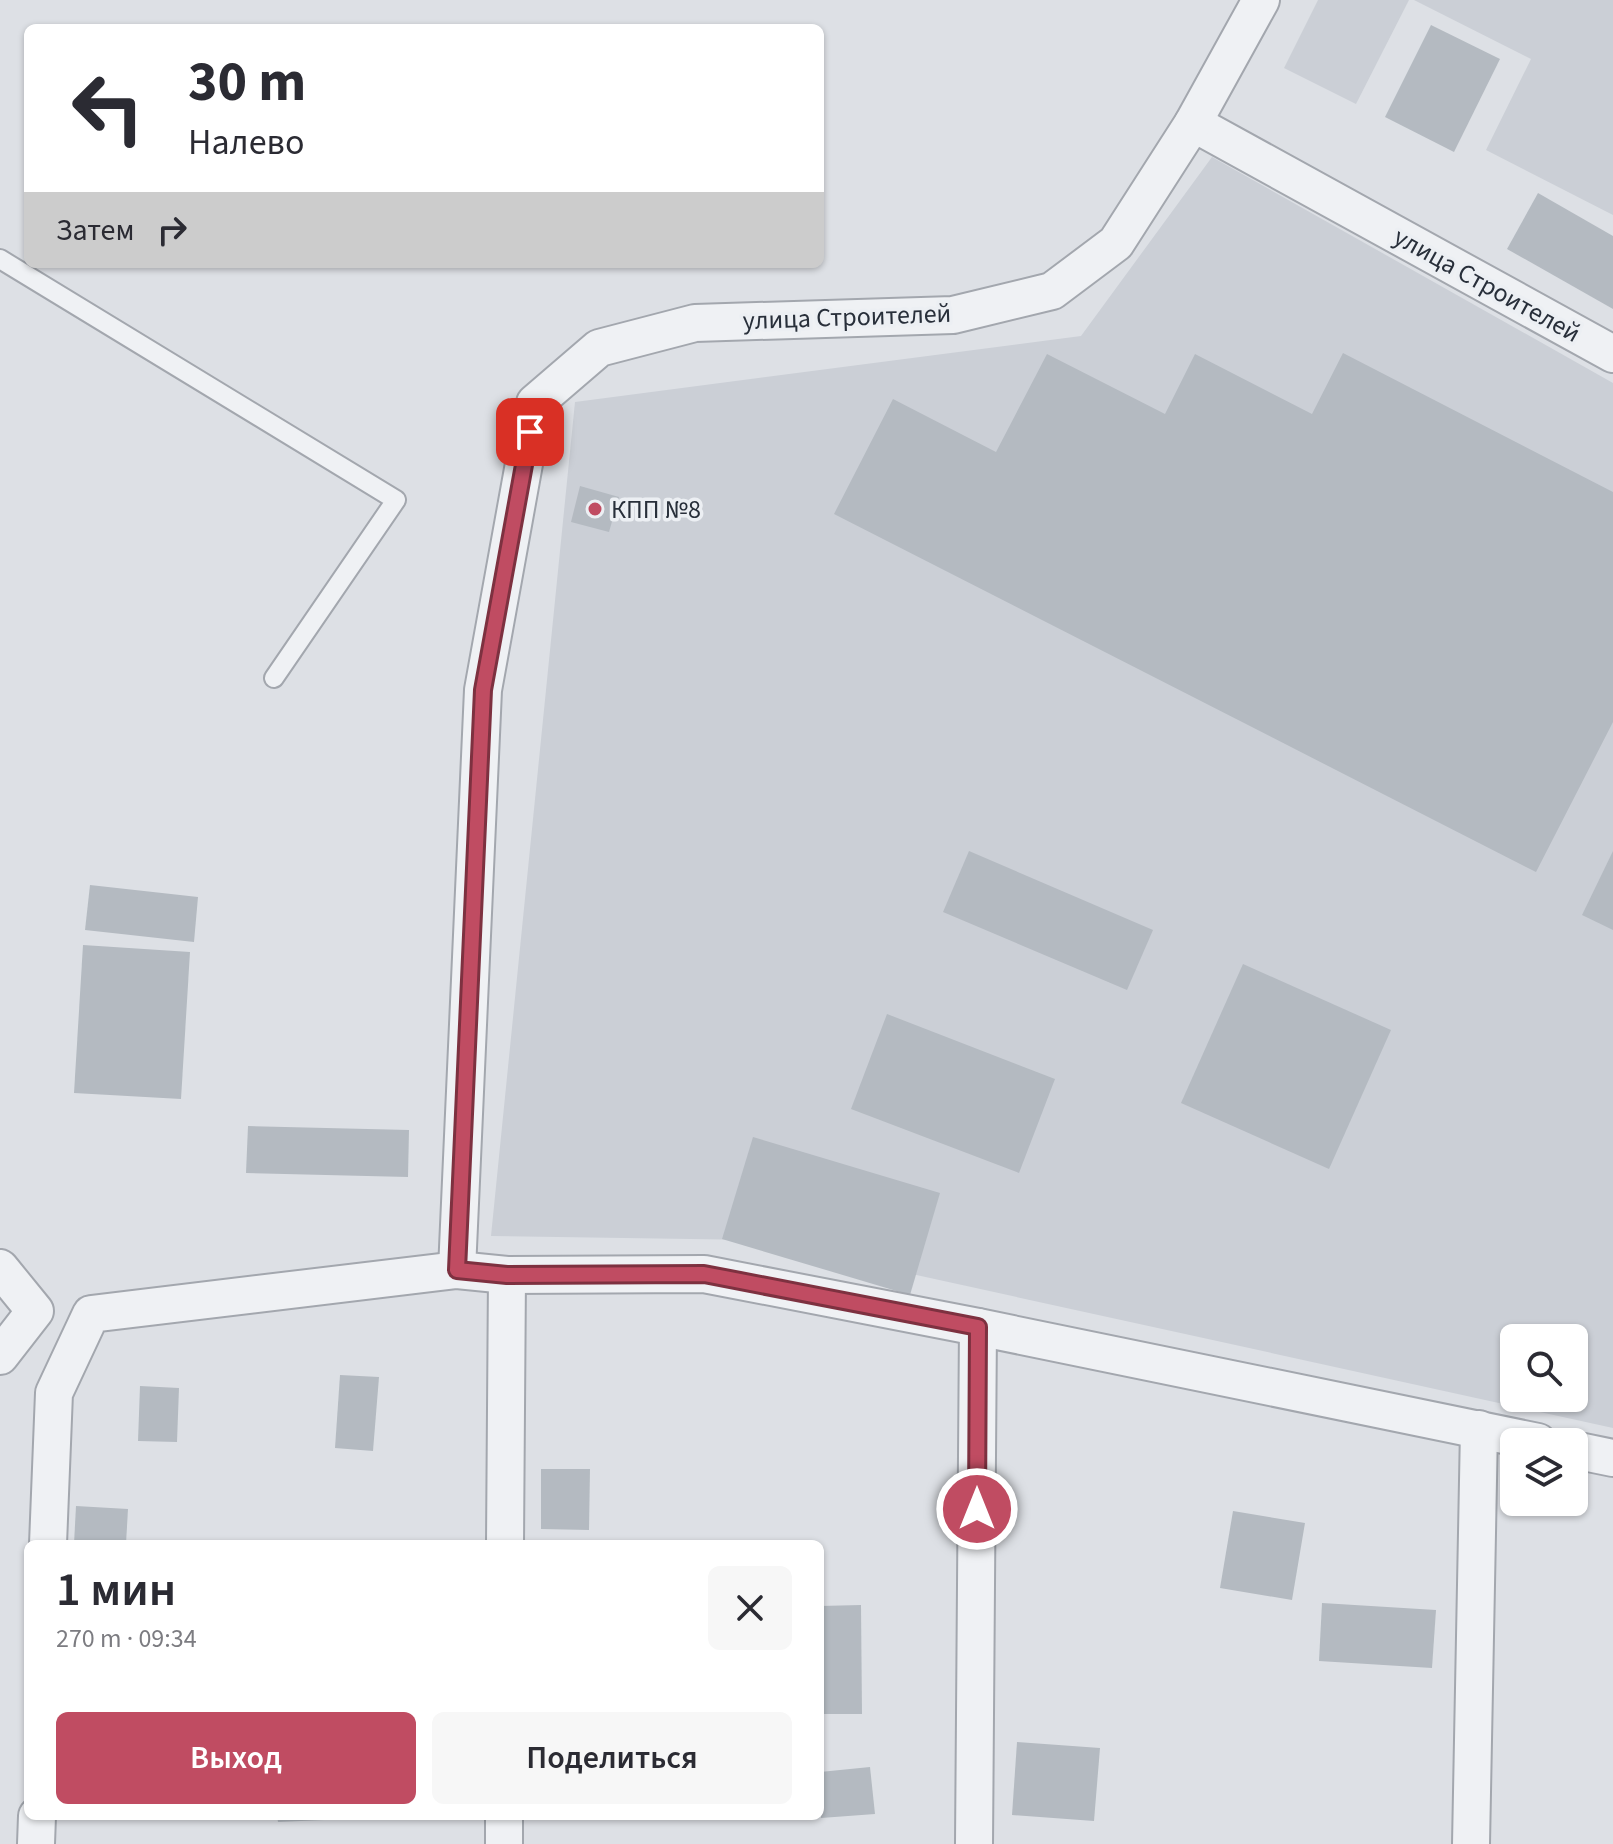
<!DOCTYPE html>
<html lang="ru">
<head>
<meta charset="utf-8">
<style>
  body { margin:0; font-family:"Source Sans 3",sans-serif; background:#f7f7f7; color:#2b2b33; height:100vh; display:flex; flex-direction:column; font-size:30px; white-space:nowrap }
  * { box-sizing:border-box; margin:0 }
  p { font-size:26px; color:#7c7c81 }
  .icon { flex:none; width:44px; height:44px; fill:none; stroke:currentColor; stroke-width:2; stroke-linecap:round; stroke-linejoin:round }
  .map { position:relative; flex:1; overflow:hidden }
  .sheet { position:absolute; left:24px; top:1540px; width:800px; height:280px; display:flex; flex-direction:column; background:#fff; border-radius:12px; box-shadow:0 2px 6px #0004 }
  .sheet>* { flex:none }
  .hud { position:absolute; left:24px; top:24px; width:800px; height:244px; border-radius:12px; box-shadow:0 2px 6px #0004; background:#fff; color:#2b2b33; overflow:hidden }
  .tools { position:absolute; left:1500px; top:1324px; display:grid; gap:16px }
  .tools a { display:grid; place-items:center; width:88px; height:88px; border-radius:12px; background:#fff; box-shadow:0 2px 6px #0004; font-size:40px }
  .pin { position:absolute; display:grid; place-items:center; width:68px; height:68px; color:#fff; margin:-34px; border-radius:16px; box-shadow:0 4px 12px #0006 }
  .me { position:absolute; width:88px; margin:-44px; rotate:0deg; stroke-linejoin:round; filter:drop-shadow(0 0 6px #0008) }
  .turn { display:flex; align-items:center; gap:28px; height:168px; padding:0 32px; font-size:36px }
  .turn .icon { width:104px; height:104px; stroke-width:2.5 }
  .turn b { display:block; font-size:56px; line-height:68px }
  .then { display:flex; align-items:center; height:76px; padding:0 32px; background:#0003; gap:16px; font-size:30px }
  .round { display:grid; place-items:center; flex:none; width:84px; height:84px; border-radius:12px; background:#f7f7f7 }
  .headline { display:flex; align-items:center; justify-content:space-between; height:136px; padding:0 32px }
  h1 { font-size:48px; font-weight:600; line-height:60px }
  .action { display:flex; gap:16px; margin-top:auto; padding:16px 32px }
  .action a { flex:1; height:92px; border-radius:12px; background:#c04c62; color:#fff; font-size:32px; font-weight:600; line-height:92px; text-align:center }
  .action a+a { background:#f7f7f7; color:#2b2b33 }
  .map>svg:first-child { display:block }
  .built { fill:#cbcfd6; fill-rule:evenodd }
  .building { fill:#b4bac1 }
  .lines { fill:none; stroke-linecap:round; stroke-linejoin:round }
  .service-casing { stroke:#a3a7ae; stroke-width:22 }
  .minor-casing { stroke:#a3a7ae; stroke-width:40 }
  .service { stroke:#eff1f4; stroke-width:18 }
  .minor { stroke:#eff1f4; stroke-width:36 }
  .route-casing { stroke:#7d3140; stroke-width:20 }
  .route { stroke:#c04c62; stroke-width:14 }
  .poi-dot { fill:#c04c62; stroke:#eceff3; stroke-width:3 }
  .labels { text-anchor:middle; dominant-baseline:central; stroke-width:7; stroke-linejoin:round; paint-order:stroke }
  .street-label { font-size:26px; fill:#282f3a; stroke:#eceff3 }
  .poi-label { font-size:26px; fill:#282f3a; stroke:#eceff3; text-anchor:start }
</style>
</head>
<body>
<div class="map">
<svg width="1613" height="1844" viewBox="0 0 1613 1844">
  <rect width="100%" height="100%" fill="#dde0e5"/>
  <g class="built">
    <polygon points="1318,0 1409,0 1356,104 1284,68"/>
    <polygon points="1414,0 1613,0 1613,215 1486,150 1531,59"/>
    <path d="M 1212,157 L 1613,383 L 1613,1428 L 757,1240 L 491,1236 L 575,402 L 1081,336 ZM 1514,1338 L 1574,1338 L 1574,1398 L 1514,1398 Z"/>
  </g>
  <g class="building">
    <polygon points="1431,25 1500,59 1454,152 1385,117"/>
    <polygon points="1538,193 1613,236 1613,309 1507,249"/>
    <polygon points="1343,353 1613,492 1613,722 1536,872 834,514 893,399 996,452 1047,354 1165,414 1195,354 1312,414"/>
    <polygon points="580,486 619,497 609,532 571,522"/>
    <polygon points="969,851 1153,930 1127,990 943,912"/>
    <polygon points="1613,851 1613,930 1582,915"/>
    <polygon points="90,885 198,897 194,942 85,930"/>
    <polygon points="83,945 190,952 181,1099 74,1093"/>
    <polygon points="1243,964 1391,1030 1329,1169 1181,1103"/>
    <polygon points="887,1014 1055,1079 1019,1173 851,1109"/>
    <polygon points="248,1126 409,1130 408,1177 246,1173"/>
    <polygon points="753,1137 940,1193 910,1295 722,1239"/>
    <polygon points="340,1375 379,1377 373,1451 335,1448"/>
    <polygon points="140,1386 179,1388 177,1442 138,1441"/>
    <polygon points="541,1469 590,1469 589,1530 541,1529"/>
    <polygon points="76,1506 128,1509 126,1544 74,1544"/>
    <polygon points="1233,1511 1305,1523 1292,1600 1220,1588"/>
    <polygon points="1322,1603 1436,1610 1432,1668 1319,1661"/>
    <polygon points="861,1605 862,1714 820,1714 820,1606"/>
    <polygon points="1017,1742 1100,1748 1094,1821 1012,1815"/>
    <polygon points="870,1767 875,1814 821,1818 820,1772"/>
    <polygon points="277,1816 346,1816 347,1819 278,1822"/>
  </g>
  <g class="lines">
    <g class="service-casing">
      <polyline id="service" points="0,259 396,500 274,678"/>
    </g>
    <g class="minor-casing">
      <g id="minor">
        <polyline points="1193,123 1613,354"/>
        <polyline points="0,1268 35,1311 0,1356"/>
        <polyline points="457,1270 483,690 535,403 599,348 695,323 953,315 1052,291 1116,243 1193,123 1261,0"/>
        <polyline points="1574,1450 1613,1458"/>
        <polyline points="48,1544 54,1393 91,1314 457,1270 507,1275 704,1274 978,1327 1538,1442"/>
        <polyline points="505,1544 507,1275"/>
        <polyline points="36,1844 37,1816"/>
        <polyline points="504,1844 504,1816"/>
        <polyline points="974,1844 978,1327"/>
        <polyline points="1471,1844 1479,1429"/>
      </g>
    </g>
    <use href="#service" class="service"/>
    <use href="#minor" class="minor"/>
  </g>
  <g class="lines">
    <g class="route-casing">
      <polyline id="route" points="530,432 483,690 457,1270 507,1275 704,1274 978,1327 977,1509"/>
    </g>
    <use href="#route" class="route"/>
  </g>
  <circle class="poi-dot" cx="595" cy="509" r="8"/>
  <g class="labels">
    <g class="street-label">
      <text transform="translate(1487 285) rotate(29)">улица Строителей</text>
      <text transform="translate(847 317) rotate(-2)">улица Строителей</text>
    </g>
    <g class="poi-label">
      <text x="611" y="509">КПП №8</text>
    </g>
  </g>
</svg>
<div class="tools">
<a><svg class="icon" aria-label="search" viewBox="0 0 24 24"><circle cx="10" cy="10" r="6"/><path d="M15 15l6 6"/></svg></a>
<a><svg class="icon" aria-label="layers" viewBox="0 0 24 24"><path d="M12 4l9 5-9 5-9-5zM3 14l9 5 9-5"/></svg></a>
</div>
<div class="pin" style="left:530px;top:432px;background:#d93025"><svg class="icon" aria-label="arrive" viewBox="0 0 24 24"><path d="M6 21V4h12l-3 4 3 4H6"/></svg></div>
<svg class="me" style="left:977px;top:1509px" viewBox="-20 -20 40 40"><circle r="17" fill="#c04c62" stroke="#fff" stroke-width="3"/><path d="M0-11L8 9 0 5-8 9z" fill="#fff"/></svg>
<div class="hud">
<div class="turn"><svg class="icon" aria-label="left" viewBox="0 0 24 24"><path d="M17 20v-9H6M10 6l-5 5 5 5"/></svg><div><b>30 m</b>Налево</div></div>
<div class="then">Затем<svg class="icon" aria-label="right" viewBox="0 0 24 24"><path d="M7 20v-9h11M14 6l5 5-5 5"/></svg></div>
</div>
<section class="sheet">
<div class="headline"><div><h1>1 мин</h1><p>270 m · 09:34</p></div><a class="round"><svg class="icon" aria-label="close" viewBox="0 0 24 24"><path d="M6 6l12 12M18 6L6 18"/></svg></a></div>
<div class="action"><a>Выход</a><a>Поделиться</a></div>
</section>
</div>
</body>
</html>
